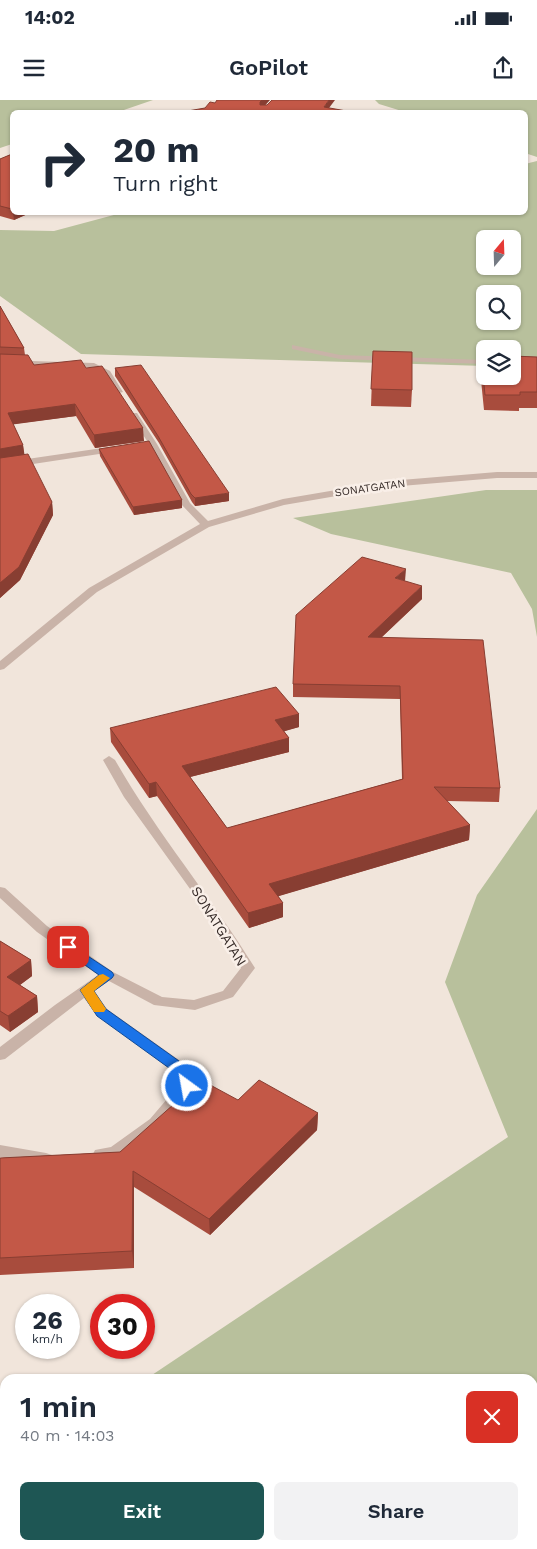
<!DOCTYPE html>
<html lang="en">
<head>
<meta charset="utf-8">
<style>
  body { margin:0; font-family:"Work Sans",sans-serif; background:#f2f2f3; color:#1f2937; height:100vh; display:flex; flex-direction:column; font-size:19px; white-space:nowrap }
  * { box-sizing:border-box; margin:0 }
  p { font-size:16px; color:#747a83 }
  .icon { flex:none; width:28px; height:28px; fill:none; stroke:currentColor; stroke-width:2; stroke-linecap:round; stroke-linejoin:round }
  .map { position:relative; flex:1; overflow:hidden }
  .details { position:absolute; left:0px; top:1274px; width:538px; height:176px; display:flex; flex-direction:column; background:#fff; border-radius:15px 15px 0 0; box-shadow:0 1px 4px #0004 }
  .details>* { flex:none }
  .top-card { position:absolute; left:10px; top:10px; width:518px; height:105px; border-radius:8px; box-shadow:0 1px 4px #0004; background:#fff; color:#1f2937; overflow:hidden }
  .needle { width:32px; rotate:19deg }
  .tools { position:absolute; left:476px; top:130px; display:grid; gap:10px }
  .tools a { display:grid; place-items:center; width:45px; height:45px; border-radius:8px; background:#fff; box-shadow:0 1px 4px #0004; font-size:25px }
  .speed { position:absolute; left:15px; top:1194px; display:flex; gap:10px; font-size:25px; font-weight:700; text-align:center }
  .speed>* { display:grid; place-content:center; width:65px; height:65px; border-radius:50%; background:#fff; box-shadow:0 1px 4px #0004; line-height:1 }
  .speed small { font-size:12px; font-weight:400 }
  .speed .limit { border:8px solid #d22; background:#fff; color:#111 }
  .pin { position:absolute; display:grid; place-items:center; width:42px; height:42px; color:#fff; margin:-21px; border-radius:10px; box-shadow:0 2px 8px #0006 }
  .me { position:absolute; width:55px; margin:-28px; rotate:328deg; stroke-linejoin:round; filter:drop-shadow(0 0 4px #0008) }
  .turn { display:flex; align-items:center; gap:18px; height:105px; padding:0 20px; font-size:22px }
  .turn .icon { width:65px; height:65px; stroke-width:2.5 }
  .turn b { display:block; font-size:35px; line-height:42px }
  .round { display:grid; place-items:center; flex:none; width:52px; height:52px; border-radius:8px; background:#f2f2f3 }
  .overview { display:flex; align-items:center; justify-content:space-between; height:85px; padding:0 20px }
  h1 { font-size:30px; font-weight:600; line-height:38px }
  .primary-button { display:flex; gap:10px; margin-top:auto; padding:10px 20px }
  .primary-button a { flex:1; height:58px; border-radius:8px; background:#1e5654; color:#fff; font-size:20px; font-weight:600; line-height:58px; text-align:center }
  .primary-button a+a { background:#f2f2f3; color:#1f2937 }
  .status { display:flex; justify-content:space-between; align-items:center; height:35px; padding:0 25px; background:#fff; direction:ltr }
  .status svg { height:14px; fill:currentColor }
  header { display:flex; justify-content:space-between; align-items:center; height:65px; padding:0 20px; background:#fff; font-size:22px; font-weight:600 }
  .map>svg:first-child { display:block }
  .green { fill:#b8c09c; fill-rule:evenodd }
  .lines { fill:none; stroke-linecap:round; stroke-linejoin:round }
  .service { fill:#c9b3a8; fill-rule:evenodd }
  .minor { fill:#c9b3a8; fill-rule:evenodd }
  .wall { fill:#a84c3d }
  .shaded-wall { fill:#883e32 }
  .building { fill:#c35847; stroke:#883e32 }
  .route { fill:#1a73e8; stroke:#114b97 }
  .slow { fill:#f59e0b }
  .labels { text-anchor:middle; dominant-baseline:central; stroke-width:5; stroke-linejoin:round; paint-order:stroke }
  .far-street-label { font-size:11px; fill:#362b28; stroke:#f9efe8 }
  .street-label { font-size:14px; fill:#362b28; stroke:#f9efe8 }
</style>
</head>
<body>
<div class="status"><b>14:02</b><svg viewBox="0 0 49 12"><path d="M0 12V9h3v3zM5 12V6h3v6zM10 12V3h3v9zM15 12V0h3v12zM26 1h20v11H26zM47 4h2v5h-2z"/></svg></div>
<header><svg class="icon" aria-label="menu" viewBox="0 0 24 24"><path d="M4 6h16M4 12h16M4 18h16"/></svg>GoPilot<svg class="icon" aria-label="share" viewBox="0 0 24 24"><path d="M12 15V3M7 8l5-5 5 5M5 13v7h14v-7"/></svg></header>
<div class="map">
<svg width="537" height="1449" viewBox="0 0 537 1449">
  <rect width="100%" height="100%" fill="#f1e5db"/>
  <g class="green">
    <polygon points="0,0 153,0 118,12 12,12 12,44 0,48"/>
    <polygon points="375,0 537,0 537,57 525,53 525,12 405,12 379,4"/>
    <path d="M 537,61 L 537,267 L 513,267 L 512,249 L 485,249 L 485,266 L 81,254 L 0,196 L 0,130 L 54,131 L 125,112 L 525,112 L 525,64 ZM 485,139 L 512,139 L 512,166 L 485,166 ZM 485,194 L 512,194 L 512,221 L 485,221 Z"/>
    <polygon points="486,390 537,390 537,537 532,509 511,473 331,434 293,418"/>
    <polygon points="537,709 537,1449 0,1449 0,1323 5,1322 5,1445 532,1445 532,1279 146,1279 508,1037 445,882 477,795"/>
  </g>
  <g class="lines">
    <polygon class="service" points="466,1445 499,1445 497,1449 464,1449"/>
    <g class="minor">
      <polygon points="292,245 340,255 485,260 485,264 340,259 292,249"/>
      <polygon points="0,260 94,263 110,271 123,292 116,294 104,275 89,267 0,264"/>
      <polygon points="131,313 137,313 157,344 190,403 208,421 283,399 389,381 497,372 537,372 537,378 497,378 389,387 284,405 209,427 97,492 4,569 0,570 0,561 89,488 200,424 181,404 149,344 130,315"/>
      <polygon points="116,346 120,349 119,351 0,369 0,363"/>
      <path d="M 109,656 L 115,660 C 156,732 211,797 255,868 L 233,897 L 195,910 L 154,905 L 109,881 L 94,891 L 107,909 L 179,960 L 195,986 C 183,1005 139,1050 118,1058 C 112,1061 102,1060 95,1058 L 93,1054 L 95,1050 L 111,1047 L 150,1019 L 179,985 L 169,968 L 97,915 L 84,898 L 5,959 L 0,960 L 0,947 L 55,905 L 98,875 L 37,832 L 0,798 L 0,787 L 5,788 L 47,826 L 113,872 L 162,897 L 194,900 L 223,891 L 241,868 L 198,800 L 124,697 L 103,660 Z"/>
      <polygon points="0,1045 46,1053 52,1055 54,1059 52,1063 46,1065 0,1057"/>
    </g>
  </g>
  <g class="wall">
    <polygon points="12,54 12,112 32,112 14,120 0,116 0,59"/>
    <polygon points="47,112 64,112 58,115"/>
    <polygon points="0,206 24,248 25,255 34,265 86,268 144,341 95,348 76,316 13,324 23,345 24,355 52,402 53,415 20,480 0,498"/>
    <polygon points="373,251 412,290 411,307 371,306"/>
    <polygon points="481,255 537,257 537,308 519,308 519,311 484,310 480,270"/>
    <polygon points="115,268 229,401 195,406 192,402 159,343 115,276"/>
    <polygon points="99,349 182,400 182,408 134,415 100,356"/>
    <polygon points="405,481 422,499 381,538 500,688 499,702 447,701 470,725 469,740 278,796 283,803 283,817 249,828 157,696 149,698 111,642 110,628 299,614 299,627 284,631 289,638 289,652 190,677 227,728 402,679 400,599 293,597 293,584"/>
    <polygon points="0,841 31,860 32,876 20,885 37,896 38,912 10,932 0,925"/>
    <polygon points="238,1000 318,1013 317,1030 210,1135 134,1087 134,1168 0,1175 0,1058 120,1052"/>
  </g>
  <g class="shaded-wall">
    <polygon points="262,0 270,0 260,11 260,2"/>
    <polygon points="329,0 335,0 326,12 324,7"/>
    <polygon points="13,112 32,112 14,120"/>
    <polygon points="75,304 76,316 9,325 8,313"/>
    <polygon points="143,328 144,341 95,348 94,335"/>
    <polygon points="23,345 25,358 0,361 0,349"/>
    <polygon points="229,393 229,401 195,406 195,398"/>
    <polygon points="182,400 182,408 134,415 133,407"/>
    <polygon points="52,402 53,415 20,480 0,498 0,483"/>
    <polygon points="406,469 405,481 395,478"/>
    <polygon points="422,486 422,499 368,550 368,537"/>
    <polygon points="299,614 299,627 275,634 275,620"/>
    <polygon points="289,638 289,652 182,679 182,666"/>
    <polygon points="156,682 157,696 149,698 149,684"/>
    <polygon points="470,725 469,740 269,799 269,784"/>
    <polygon points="283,803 283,817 249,828 248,813"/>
    <polygon points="31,860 32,876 9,893 7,877"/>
    <polygon points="37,896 38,912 10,932 8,916"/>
    <polygon points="318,1013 317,1030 210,1135 209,1119"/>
    <polygon points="133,1071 134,1087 134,1168 132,1151"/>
  </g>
  <g class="building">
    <polygon points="217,0 262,0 260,2 260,5 267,5 272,0 329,0 324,7 352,12 182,12 205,8 210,2 215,3"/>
    <polygon points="12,54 12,109 0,106 0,59"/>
    <polygon points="0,206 24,248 0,247"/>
    <polygon points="373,251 412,252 412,290 371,289"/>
    <polygon points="0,254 28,255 34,265 81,260 86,268 102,266 143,328 94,335 75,304 8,313 23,345 0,349"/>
    <polygon points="481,255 485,255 485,276 512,276 512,256 537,257 537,292 520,292 520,295 485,295"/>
    <polygon points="141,265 229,393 195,398 191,394 158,336 115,268"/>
    <polygon points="149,341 182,400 133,407 99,349"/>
    <polygon points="28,354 52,402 19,467 0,483 0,358"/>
    <polygon points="362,457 406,469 395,478 422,486 368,537 483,540 500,688 434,687 470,725 269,784 283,803 248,813 156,682 149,684 110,628 276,587 299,614 275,620 289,638 182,666 227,728 403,679 400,586 293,584 296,515"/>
    <polygon points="0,841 31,860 7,877 37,896 8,916 0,911"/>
    <polygon points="201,980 238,1000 259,980 318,1013 209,1119 133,1071 132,1151 0,1158 0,1058 120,1052"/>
  </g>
  <polygon class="route" points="68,843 112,872 114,875 112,878 94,891 106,909 179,961 194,986 192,989 182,989 169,968 97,916 80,890 99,875 64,850 62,847 64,844"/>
  <polygon class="slow" points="103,874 110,878 94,891 106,909 104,912 94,912 80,890 99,875"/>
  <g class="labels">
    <g class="far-street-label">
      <text transform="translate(370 388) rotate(-8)">SONATGATAN</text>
    </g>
    <g class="street-label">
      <text transform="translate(219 826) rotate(58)">SONATGATAN</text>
    </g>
  </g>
</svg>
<div class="tools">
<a><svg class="needle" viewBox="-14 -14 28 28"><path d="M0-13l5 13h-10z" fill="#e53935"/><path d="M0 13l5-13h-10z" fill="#747a83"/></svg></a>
<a><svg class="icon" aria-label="search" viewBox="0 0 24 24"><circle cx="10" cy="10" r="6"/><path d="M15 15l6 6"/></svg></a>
<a><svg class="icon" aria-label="layers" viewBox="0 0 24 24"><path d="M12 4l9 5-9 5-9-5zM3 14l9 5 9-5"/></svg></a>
</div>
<div class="speed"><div>26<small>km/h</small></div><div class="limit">30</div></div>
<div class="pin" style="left:68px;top:847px;background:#d93025"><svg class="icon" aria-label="arrive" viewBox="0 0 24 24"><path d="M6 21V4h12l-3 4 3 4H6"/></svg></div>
<svg class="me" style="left:187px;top:986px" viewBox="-20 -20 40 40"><circle r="17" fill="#1a73e8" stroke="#fff" stroke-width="3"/><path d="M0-11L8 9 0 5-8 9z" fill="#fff"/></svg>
<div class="top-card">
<div class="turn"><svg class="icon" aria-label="right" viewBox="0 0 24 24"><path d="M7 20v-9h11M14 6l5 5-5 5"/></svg><div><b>20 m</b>Turn right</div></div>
</div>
<section class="details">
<div class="overview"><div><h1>1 min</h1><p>40 m · 14:03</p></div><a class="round" style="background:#d93025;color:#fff"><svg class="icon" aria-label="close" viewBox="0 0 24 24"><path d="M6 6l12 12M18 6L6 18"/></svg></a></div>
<div class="primary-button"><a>Exit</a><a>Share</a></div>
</section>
</div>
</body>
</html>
